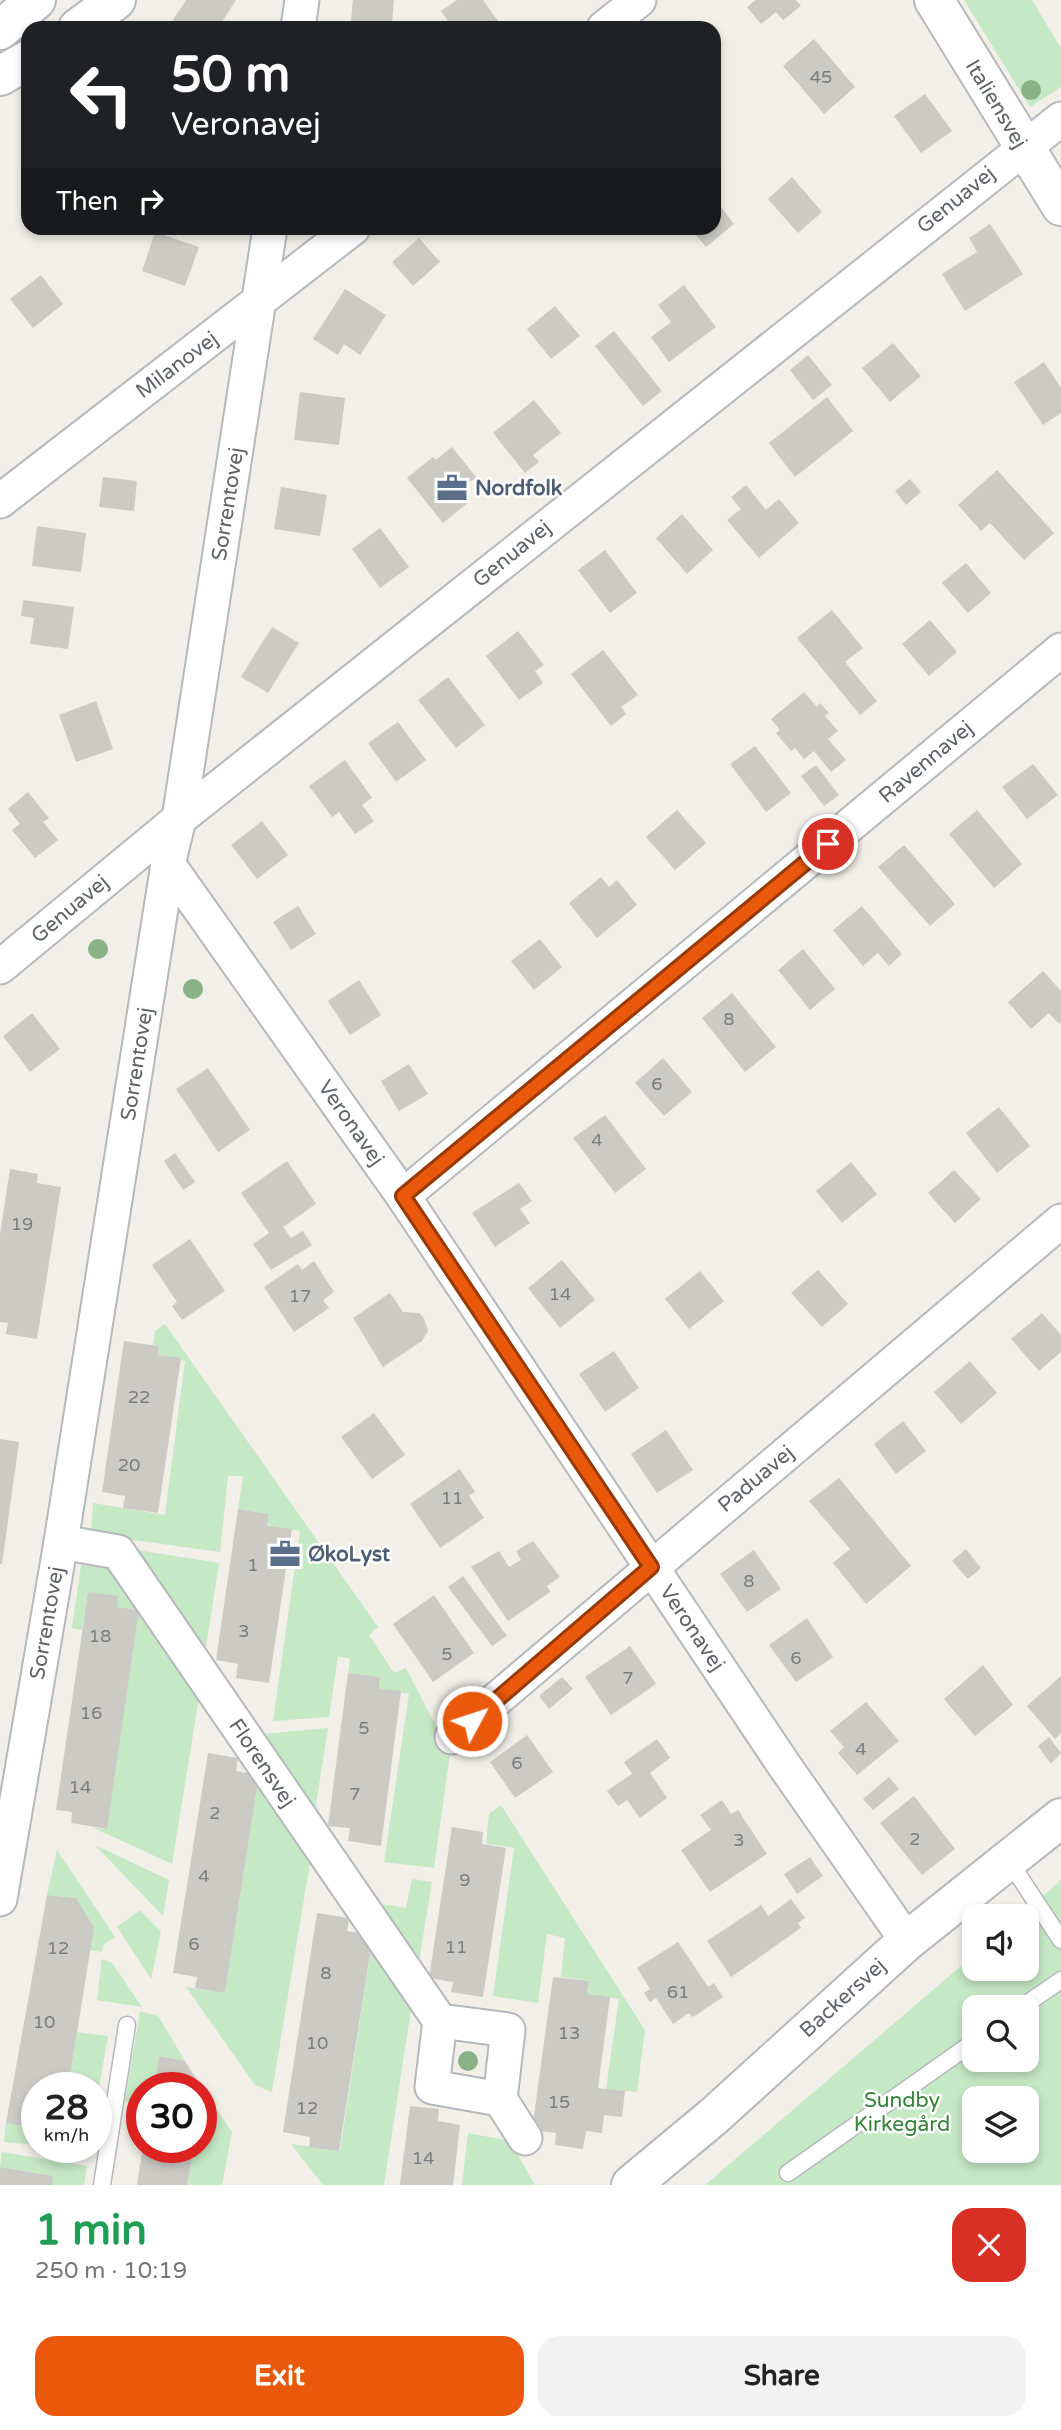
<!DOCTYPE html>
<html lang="en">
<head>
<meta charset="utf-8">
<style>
  body { margin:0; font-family:"Varela Round",sans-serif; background:#f2f2f2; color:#222; height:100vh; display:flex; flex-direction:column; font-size:26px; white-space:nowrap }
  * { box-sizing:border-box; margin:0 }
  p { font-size:23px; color:#767676 }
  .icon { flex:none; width:38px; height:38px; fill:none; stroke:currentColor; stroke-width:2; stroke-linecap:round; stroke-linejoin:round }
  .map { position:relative; height:2185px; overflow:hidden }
  .drawer { display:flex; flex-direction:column; background:#fff; flex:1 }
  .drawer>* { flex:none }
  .guide { position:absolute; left:21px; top:21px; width:700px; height:214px; border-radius:21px; box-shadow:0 4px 10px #0003; background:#202124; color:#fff; overflow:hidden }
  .buttons { position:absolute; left:962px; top:1904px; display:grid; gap:14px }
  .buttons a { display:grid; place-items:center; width:77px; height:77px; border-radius:14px; background:#fff; box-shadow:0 4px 10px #0003; font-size:35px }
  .speed { position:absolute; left:21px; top:2072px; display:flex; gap:14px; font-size:35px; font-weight:700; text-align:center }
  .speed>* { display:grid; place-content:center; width:91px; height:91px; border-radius:50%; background:#fff; box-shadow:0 4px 10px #0003; line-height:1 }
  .speed small { font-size:18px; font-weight:400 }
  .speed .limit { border:10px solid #d22; background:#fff; color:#111 }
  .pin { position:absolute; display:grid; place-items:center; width:60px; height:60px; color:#fff; margin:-30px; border:4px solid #fff; border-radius:50%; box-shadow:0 2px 7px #0007 }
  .me { position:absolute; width:77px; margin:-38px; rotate:50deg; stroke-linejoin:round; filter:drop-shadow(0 0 5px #0008) }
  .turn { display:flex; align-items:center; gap:24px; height:147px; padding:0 35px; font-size:32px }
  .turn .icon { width:91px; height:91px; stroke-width:2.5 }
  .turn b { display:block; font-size:49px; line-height:60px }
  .then { display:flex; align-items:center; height:66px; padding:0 35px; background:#0003; gap:14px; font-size:26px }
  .round { display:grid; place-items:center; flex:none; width:74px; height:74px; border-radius:21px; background:#f2f2f2 }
  .overview { display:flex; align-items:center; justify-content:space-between; height:119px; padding:0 35px }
  h1 { font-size:42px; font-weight:700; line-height:52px; color:#1e9e55 }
  .action { display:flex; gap:14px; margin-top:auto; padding:14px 35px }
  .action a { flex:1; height:80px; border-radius:21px; background:#ea580c; color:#fff; font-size:28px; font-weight:700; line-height:80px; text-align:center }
  .action a+a { background:#f2f2f2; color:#222 }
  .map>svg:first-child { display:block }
  .green { fill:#c5e8c5; fill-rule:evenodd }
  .building { fill:#cccac5 }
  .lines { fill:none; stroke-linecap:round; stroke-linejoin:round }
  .service-casing { stroke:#b5b8bc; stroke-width:19 }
  .minor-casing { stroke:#b5b8bc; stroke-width:37 }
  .tertiary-casing { stroke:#b5b8bc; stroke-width:42 }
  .service { stroke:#fff; stroke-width:16 }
  .minor { stroke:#fff; stroke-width:33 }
  .tertiary { stroke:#fff; stroke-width:38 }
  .tree { fill:#89b387 }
  .route-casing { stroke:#983908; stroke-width:18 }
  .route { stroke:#ea580c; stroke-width:12 }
  .labels { text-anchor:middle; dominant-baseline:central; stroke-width:5; stroke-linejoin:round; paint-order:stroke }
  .number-label { font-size:18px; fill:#7a7d7f }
  .street-label { font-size:21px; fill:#5f6368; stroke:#fff }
  .service-label { font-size:21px; font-weight:bold; fill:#4e5e75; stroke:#fff; text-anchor:start }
  .park-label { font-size:21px; fill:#348238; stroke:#fff }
</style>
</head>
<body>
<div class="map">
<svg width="1061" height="2185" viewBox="0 0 1061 2185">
  <rect width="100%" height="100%" fill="#f1efe8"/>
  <g class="green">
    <polygon points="964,0 1032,0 1061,48 1061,87 1030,107"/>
    <polygon points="165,1324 378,1627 369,1635 394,1673 406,1668 450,1754 434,1868 384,1862 409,1694 379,1689 380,1677 348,1673 350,1659 338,1656 329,1717 273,1721 300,1531 267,1526 269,1514 238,1509 243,1476 228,1476 220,1552 91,1534 93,1503 165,1515 185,1361 158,1355 159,1346 153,1345 155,1331"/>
    <polygon points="137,1550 219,1563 206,1647"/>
    <polygon points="82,1559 103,1562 118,1573 200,1691 172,1864 94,1828 106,1829 139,1610 117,1607 88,1592 82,1630 72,1628"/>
    <polygon points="328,1728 315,1811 262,1734"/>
    <polygon points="259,1775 311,1857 272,2092 255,2085 186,1987 225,1993"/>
    <polygon points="501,1805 645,2030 637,2092 606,2089 619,1999 587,1994 589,1981 561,1977 565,1938 547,1934 538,2003 493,1996 514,1848 486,1844 489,1814"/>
    <polygon points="95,1845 169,1880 163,1916"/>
    <polygon points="57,1850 115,1937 103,1945 102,1952 90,1950 94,1927 76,1898 47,1895"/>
    <polygon points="412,1879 432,1882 419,1962 382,1904 406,1908"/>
    <path d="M 1061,1880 L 1061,2185 L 705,2185 L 975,1954 L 975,1969 L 1027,1969 L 1027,1916 L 1019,1916 ZM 975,2007 L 1027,2007 L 1027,2060 L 975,2060 ZM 975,2098 L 1027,2098 L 1027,2151 L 975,2151 Z"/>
    <polygon points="140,1910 161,1932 151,1979 117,1927"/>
    <polygon points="373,1935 412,2003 384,2185 323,2185 291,2144 340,2151"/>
    <polygon points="102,1959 112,1963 142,2007 97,2000"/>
    <polygon points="140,2011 158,2016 185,2061 159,2056 154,2088 142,2088 142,2103 125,2101"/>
    <polygon points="77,2032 108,2036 96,2105 96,2088 68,2088"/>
    <polygon points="204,2091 232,2132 222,2185 187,2185 194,2147 201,2147"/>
    <polygon points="6,2123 37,2128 37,2145 4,2142"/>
    <polygon points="468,2133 510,2141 535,2185 462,2185"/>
    <polygon points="2,2152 87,2166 84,2185 52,2185 53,2176 0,2167"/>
  </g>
  <g class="building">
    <polygon points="186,0 236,0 218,28 178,28 171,23"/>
    <polygon points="353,0 394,0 392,23 351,21"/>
    <polygon points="457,0 483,0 498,21 489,28 453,28 441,11"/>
    <polygon points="756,0 796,0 801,6 783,20 776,12 761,24 747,7"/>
    <polygon points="814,39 855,87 824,114 783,66"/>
    <polygon points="925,94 952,131 921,153 894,116"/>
    <polygon points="792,177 822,212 798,233 768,199"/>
    <polygon points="714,198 734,224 706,247 690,228 714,228"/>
    <polygon points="990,224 1023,274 965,311 942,274 977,252 969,238"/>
    <polygon points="155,232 199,247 185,286 142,271"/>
    <polygon points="419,238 440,262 413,286 392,262"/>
    <polygon points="41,275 63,304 33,328 10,299"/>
    <polygon points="684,285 716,327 669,362 651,337 671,322 658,305"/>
    <polygon points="345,289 386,315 360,355 344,344 338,355 313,339"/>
    <polygon points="555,306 580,336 551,359 527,329"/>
    <polygon points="614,331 662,391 643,406 595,346"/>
    <polygon points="893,343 921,376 890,402 862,368"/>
    <polygon points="808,355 832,385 813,400 790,370"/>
    <polygon points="1044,362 1061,388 1061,413 1043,425 1014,382"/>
    <polygon points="300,392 345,398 339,445 294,440"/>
    <polygon points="827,397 853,431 795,477 769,443"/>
    <polygon points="534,400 561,433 533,455 539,462 525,473 493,433"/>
    <polygon points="452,447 476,477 460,490 469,502 443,523 407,478 433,457 436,460"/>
    <polygon points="997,470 1054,533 1024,560 990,523 981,531 958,505"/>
    <polygon points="103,477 137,481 134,511 99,507"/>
    <polygon points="910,479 921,492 906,505 895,491"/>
    <polygon points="746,485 766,510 779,499 799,523 759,558 727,520 741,509 731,497"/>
    <polygon points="281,487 327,495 320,536 274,529"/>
    <polygon points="682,514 713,550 687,574 656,538"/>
    <polygon points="37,526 86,533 81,572 32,566"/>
    <polygon points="380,528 409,567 380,588 352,549"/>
    <polygon points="605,550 637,593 610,613 578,570"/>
    <polygon points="966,563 991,593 968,613 942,583"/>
    <polygon points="23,600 74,607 68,649 30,644 34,618 21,616"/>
    <polygon points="832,610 863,648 845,662 877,701 860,715 797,638"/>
    <polygon points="930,620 957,652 929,676 902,644"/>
    <polygon points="272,627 299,643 268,693 241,677"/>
    <polygon points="518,631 544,665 535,671 543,683 519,700 486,656"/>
    <polygon points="603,650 638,695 621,707 626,714 611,726 571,674"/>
    <polygon points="448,677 485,725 456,748 418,700"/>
    <polygon points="804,692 817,707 820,703 829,713 825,716 838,731 828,739 846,760 831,772 814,751 804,759 795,748 791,751 776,733 780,730 771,719"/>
    <polygon points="96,701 113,749 76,762 59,715"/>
    <polygon points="398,722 426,760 396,782 368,743"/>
    <polygon points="755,746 791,793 766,812 730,764"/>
    <polygon points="345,760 372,798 362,805 374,821 355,834 339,812 332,817 309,786"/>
    <polygon points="1033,764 1058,795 1027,819 1002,787"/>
    <polygon points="816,765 839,795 824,806 801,776"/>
    <polygon points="28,792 49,818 43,822 58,840 35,858 12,830 20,824 8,809"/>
    <polygon points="677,810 706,843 675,870 646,837"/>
    <polygon points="977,810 1022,864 994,888 949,834"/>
    <polygon points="262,821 288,855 257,879 231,845"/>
    <polygon points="904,845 955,904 930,926 878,867"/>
    <polygon points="601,877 609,887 617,880 637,905 597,938 569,903"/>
    <polygon points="298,906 316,934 291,950 273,922"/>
    <polygon points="862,906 902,954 889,966 878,953 863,966 833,930"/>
    <polygon points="540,939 562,967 534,990 511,961"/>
    <polygon points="803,949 835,989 810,1010 778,970"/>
    <polygon points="1043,971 1061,991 1061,1022 1059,1024 1049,1013 1031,1029 1008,1002"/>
    <polygon points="359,980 381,1015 350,1035 328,1001"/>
    <polygon points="732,993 776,1047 745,1072 702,1018"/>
    <polygon points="32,1013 60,1049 30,1072 3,1036"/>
    <polygon points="663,1058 692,1092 664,1116 635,1083"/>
    <polygon points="409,1064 428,1094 399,1111 381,1081"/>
    <polygon points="208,1068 250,1130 218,1152 176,1089"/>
    <polygon points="999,1107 1030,1146 997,1173 966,1133"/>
    <polygon points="605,1115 646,1169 615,1193 573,1138"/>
    <polygon points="175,1153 195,1182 183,1190 164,1161"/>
    <polygon points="287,1161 316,1204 283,1227 291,1238 303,1231 312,1245 271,1270 253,1244 269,1233 241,1193"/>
    <polygon points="851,1162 877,1194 842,1223 816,1191"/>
    <polygon points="10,1169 38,1174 37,1183 61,1187 37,1339 6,1334 8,1323 0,1322 0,1234"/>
    <polygon points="954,1170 981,1199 955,1223 928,1193"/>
    <polygon points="519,1183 532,1201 520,1209 530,1223 495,1247 472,1213"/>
    <polygon points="190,1239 225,1291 182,1320 172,1306 177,1302 152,1265"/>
    <polygon points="562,1260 595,1300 560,1328 528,1288"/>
    <polygon points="314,1261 334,1292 323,1300 329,1308 294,1332 264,1287 298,1264 302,1270"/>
    <polygon points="818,1270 848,1304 822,1327 791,1293"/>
    <polygon points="700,1271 724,1301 689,1329 665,1299"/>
    <polygon points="390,1293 403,1312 419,1313 424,1318 428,1331 422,1341 383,1367 353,1318"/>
    <polygon points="1042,1313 1061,1335 1061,1352 1039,1371 1011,1339"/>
    <polygon points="124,1341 159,1346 158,1355 181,1358 158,1513 123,1508 125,1496 102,1492"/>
    <polygon points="614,1351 639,1388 605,1412 579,1374"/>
    <polygon points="970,1361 997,1393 961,1424 934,1392"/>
    <polygon points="374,1413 405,1455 372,1479 341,1437"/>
    <polygon points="903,1421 926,1451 896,1474 874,1444"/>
    <polygon points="666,1430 693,1470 657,1493 631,1454"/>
    <polygon points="0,1439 19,1442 2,1564 0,1564"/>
    <polygon points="460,1469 475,1492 469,1496 484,1518 440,1548 410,1504"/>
    <polygon points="839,1478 911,1566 866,1604 833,1563 850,1549 809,1501"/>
    <polygon points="238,1509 269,1514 267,1526 292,1529 269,1683 236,1678 238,1664 216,1660"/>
    <polygon points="533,1541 560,1577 547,1586 550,1592 508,1621 471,1567 499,1551 509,1567 521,1560 516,1551"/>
    <polygon points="966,1549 981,1568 968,1579 952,1561"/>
    <polygon points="754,1550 781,1589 747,1612 720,1574"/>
    <polygon points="463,1576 507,1636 492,1646 448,1587"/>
    <polygon points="88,1592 118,1596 117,1607 139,1610 107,1829 71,1823 72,1812 56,1810"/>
    <polygon points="434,1595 474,1653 433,1682 393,1624"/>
    <polygon points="807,1618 833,1657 796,1682 769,1645"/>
    <polygon points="630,1646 656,1684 611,1715 585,1677"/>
    <polygon points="983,1665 1013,1705 975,1736 944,1699"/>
    <polygon points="348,1673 380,1677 379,1689 401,1691 381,1846 348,1841 350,1828 328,1826"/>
    <polygon points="1061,1676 1061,1733 1055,1739 1027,1706"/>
    <polygon points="562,1677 573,1689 549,1709 539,1696"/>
    <polygon points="866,1702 899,1741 857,1775 838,1753 844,1747 830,1731"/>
    <polygon points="527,1735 553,1772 515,1798 490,1762"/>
    <polygon points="1049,1737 1061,1753 1051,1764 1038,1746"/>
    <polygon points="657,1739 670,1758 650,1773 667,1798 640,1818 627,1800 618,1806 607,1791 632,1774 624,1762"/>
    <polygon points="208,1753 238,1758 236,1771 259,1775 225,1993 195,1988 197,1977 173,1973"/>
    <polygon points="889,1777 899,1789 873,1810 863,1799"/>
    <polygon points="914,1796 955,1849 922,1875 880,1823"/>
    <polygon points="722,1800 731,1814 738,1810 767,1854 710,1892 681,1850 711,1830 700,1815"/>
    <polygon points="452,1827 483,1832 482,1844 506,1848 483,1997 451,1992 453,1982 429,1978"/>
    <polygon points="810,1857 823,1876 797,1894 784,1874"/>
    <polygon points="47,1895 76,1898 94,1927 68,2088 37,2088 37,2128 6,2123"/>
    <polygon points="791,1899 805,1918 798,1923 801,1928 731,1977 707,1941 761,1905 768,1916"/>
    <polygon points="317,1913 349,1918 347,1931 373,1935 339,2151 309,2147 310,2137 283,2132"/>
    <polygon points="678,1942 708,1987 714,1983 723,1997 693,2017 689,2013 673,2024 656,1998 650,2002 644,1993 650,1989 637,1968"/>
    <polygon points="553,1977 589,1981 587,1994 610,1997 598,2088 625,2091 622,2117 604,2115 602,2133 586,2131 583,2149 555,2145 556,2133 532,2130"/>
    <polygon points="159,2056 185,2061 202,2088 154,2088"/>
    <polygon points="410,2106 439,2109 438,2121 460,2125 453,2185 400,2185"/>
    <polygon points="143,2147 194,2147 187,2185 137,2185"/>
    <polygon points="0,2167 53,2176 52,2185 0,2185"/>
  </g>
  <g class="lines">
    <g class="service-casing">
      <g id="service">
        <polyline points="1009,1861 1061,1940"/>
        <polyline points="1022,2007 1061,1980"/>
        <polyline points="788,2173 975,2041"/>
        <polyline points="102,2185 127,2025"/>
      </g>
    </g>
    <g class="minor-casing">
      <g id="minor">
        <polyline points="298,28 302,0"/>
        <polyline points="604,28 639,0"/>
        <polyline points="0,501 353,228"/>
        <polyline points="168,864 403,1196 784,1765 907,1941"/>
        <polyline points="0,967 179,819 1061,119"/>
        <polyline points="403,1196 1061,650"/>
        <polyline points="61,1542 118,1552 440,2021"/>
        <polyline points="452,1737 1061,1221"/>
        <polyline points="0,1899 61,1542 168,864 179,819 270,228"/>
        <polyline points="500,2099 432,2087 440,2021 508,2030 500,2099 525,2138"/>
      </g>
    </g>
    <g class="tertiary-casing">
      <g id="tertiary">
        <polyline points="934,0 1061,206"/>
        <polyline points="78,28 116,0"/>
        <polyline points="0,30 36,0"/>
        <polyline points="0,76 28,60"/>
        <polyline points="631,2185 714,2116 907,1941 1061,1818"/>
      </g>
    </g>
    <use href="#service" class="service"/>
    <use href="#minor" class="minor"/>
    <use href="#tertiary" class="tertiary"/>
  </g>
  <g class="tree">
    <circle cx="1031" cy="90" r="10"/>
    <circle cx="98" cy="949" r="10"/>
    <circle cx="193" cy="989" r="10"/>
    <circle cx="468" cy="2061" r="10"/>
  </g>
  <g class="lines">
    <g class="route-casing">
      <polyline id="route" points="472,1721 651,1567 403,1196 828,844"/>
    </g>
    <use href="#route" class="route"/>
  </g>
  <defs>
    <g id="office-bare" transform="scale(2.415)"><path d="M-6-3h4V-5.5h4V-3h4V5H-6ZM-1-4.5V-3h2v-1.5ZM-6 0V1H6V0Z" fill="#5c6f8a" stroke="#fff" stroke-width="2.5" paint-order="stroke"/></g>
  </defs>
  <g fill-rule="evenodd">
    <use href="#office-bare" x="452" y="488"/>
    <use href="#office-bare" x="285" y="1554"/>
  </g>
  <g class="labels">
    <g class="number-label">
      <text x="821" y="77">45</text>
      <text x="729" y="1019">8</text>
      <text x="657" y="1084">6</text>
      <text x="597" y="1140">4</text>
      <text x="22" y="1224">19</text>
      <text x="560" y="1294">14</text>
      <text x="300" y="1296">17</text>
      <text x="139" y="1397">22</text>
      <text x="129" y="1465">20</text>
      <text x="452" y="1498">11</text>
      <text x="253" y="1565">1</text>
      <text x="749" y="1581">8</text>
      <text x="244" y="1631">3</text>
      <text x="100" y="1636">18</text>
      <text x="447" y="1654">5</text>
      <text x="796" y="1658">6</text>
      <text x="628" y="1678">7</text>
      <text x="91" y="1713">16</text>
      <text x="364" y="1728">5</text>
      <text x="861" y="1749">4</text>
      <text x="517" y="1763">6</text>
      <text x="80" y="1787">14</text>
      <text x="355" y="1794">7</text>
      <text x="215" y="1813">2</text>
      <text x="915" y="1839">2</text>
      <text x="739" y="1840">3</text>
      <text x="204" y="1876">4</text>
      <text x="465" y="1880">9</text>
      <text x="194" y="1944">6</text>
      <text x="456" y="1947">11</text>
      <text x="58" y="1948">12</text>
      <text x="326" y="1973">8</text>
      <text x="678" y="1992">61</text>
      <text x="44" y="2022">10</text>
      <text x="569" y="2033">13</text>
      <text x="317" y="2043">10</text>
      <text x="559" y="2102">15</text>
      <text x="307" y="2108">12</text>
      <text x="423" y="2158">14</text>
    </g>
    <g class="street-label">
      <text transform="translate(996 104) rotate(59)">Italiensvej</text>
      <text transform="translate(956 200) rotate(-39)">Genuavej</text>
      <text transform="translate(177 365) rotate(-37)">Milanovej</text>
      <text transform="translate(228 504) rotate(-81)">Sorrentovej</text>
      <text transform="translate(512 554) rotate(-39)">Genuavej</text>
      <text transform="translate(926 762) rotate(-40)">Ravennavej</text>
      <text transform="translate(70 909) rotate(-40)">Genuavej</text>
      <text transform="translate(137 1064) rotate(-81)">Sorrentovej</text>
      <text transform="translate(351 1123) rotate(55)">Veronavej</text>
      <text transform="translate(756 1479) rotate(-40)">Paduavej</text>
      <text transform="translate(47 1623) rotate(-80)">Sorrentovej</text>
      <text transform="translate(692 1628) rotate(56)">Veronavej</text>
      <text transform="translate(262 1763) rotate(56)">Florensvej</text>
      <text transform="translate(843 1998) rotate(-42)">Backersvej</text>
    </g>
    <g class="service-label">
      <text x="475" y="488">Nordfolk</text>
      <text x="308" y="1554">ØkoLyst</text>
    </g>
    <g class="park-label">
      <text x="902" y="2100">Sundby<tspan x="902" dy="24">Kirkegård</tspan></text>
    </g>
  </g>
</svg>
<div class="buttons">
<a><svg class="icon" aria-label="sound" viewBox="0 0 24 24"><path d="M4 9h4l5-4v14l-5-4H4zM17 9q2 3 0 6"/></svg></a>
<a><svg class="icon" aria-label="search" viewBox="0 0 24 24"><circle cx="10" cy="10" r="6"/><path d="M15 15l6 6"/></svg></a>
<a><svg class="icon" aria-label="layers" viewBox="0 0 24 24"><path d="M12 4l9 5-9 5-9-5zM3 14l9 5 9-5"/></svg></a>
</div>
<div class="speed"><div>28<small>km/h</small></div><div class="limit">30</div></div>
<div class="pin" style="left:828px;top:844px;background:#d93025"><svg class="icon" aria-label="arrive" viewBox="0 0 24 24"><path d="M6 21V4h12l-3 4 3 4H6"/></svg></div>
<svg class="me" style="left:472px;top:1721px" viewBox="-20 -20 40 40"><circle r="17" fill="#ea580c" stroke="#fff" stroke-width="3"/><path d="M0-11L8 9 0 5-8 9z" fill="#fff"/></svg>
<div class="guide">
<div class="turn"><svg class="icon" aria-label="left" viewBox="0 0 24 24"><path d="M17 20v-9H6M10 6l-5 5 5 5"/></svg><div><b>50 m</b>Veronavej</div></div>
<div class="then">Then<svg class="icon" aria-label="right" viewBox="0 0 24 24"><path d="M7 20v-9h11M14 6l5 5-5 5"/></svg></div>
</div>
</div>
<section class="drawer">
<div class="overview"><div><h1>1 min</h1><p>250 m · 10:19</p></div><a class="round" style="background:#d93025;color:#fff"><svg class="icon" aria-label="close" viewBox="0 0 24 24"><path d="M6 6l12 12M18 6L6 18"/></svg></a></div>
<div class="action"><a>Exit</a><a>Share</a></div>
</section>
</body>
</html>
